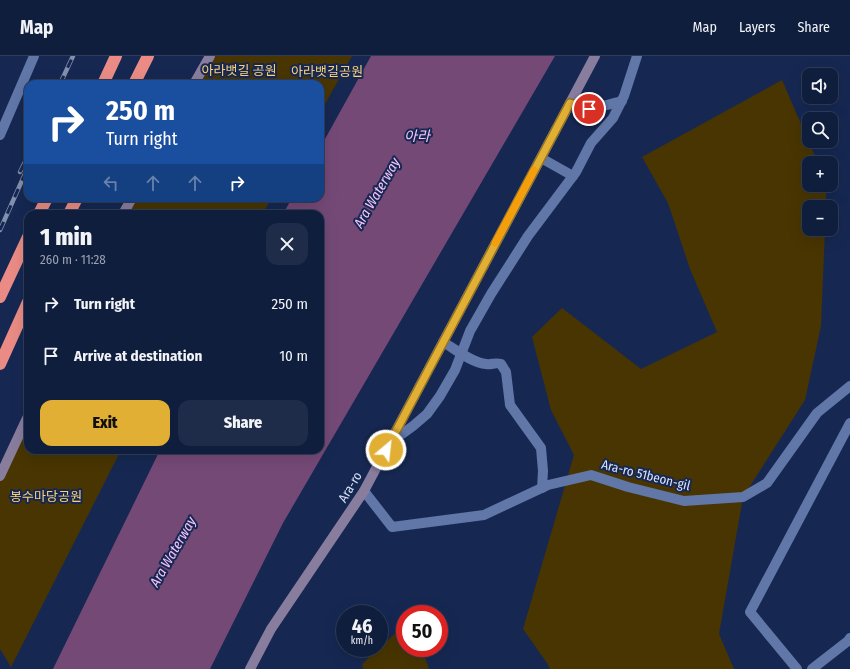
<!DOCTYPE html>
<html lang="en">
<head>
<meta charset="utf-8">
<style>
  body { margin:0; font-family:"Fira Sans Condensed","Noto Sans KR",sans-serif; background:#1e2b49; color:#f1f3f6; height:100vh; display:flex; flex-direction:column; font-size:15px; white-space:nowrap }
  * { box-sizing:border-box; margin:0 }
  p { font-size:13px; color:#9ca2b0 }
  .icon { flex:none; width:22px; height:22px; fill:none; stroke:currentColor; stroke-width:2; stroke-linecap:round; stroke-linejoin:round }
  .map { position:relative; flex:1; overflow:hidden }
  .panel { position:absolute; left:24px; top:154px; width:300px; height:244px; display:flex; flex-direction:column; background:#101e3e; border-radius:12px; box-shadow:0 4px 16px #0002,0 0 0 1px #303c58 }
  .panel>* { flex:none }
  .banner { position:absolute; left:24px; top:24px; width:300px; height:122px; border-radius:12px; box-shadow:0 4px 16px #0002,0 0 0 1px #303c58; background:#1a4fa0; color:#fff; overflow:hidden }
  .controls { position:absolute; left:802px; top:12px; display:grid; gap:8px }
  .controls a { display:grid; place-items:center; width:36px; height:36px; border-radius:8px; background:#101e3e; box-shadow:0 4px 16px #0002,0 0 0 1px #303c58; font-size:20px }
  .speed { position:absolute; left:336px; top:549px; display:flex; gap:8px; font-size:20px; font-weight:700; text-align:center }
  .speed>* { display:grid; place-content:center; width:52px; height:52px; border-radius:50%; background:#101e3e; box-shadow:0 4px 16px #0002,0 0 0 1px #303c58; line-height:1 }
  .speed small { font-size:10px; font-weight:400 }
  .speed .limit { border:6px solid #d22; background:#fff; color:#111 }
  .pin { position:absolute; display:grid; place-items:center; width:34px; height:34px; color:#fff; margin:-17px; border:2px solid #fff; border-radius:50%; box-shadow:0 1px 4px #0007 }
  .me { position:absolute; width:44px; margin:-22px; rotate:28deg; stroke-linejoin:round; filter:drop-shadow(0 0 3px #0008) }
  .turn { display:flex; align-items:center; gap:14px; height:84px; padding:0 16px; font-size:18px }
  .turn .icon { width:52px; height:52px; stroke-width:2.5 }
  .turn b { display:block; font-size:28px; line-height:34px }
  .lanes { display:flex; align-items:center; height:38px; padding:0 16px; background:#0003; justify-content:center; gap:20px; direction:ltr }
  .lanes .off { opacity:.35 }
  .round { display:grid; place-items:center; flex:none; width:42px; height:42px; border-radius:12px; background:#1e2b49 }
  .overview { display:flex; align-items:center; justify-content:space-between; height:68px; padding:0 16px }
  h1 { font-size:24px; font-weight:800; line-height:30px }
  .button { display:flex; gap:8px; margin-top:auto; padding:8px 16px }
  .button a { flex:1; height:46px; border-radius:12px; background:#e1af34; color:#111; font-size:16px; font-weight:800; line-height:46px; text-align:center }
  .button a+a { background:#1e2b49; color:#f1f3f6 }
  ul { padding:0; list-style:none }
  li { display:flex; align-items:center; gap:12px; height:52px; padding:0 16px }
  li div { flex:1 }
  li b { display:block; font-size:15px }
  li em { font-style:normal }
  header { display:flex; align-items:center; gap:24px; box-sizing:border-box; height:56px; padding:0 20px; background:#101e3e; border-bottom:1px solid #303c58 }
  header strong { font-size:19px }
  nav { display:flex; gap:22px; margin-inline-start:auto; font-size:14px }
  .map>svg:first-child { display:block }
  .green { fill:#483502 }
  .water { fill:#744976 }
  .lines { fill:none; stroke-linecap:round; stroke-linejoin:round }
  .street { stroke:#6077a8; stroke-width:10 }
  .secondary { stroke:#897d9e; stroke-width:10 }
  .highway { stroke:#ea8c85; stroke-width:12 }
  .rail-casing { stroke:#8290af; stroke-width:4.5 }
  .rail { stroke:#162852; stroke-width:3; stroke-dasharray:9; stroke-linecap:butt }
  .route-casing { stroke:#927222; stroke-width:10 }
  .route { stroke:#e1af34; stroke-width:7 }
  .slow { stroke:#f59e0b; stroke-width:7 }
  .labels { text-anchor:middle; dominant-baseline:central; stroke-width:4; stroke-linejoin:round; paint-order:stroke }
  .park-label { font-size:13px; fill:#fbd179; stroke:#162852 }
  .street-label { font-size:13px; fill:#d9e3fa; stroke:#162852 }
  .water-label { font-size:14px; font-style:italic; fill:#f9c4fb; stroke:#162852 }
</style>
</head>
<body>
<header>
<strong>Map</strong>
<nav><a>Map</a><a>Layers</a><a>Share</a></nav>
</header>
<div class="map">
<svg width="850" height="613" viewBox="0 0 850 613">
  <rect width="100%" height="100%" fill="#162852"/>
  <g class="green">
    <polygon points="210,0 352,0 320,57 320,28 194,28"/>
    <polygon points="782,24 818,107 809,107 809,129 826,129 826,151 809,151 809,173 825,173 821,270 805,344 743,441 719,578 734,613 550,613 547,607 523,573 574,399 551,354 532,281 562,252 641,313 717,276 690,213 668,147 642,101"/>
    <polygon points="132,142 272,142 262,158 123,158"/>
    <polygon points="28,361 28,394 121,394 11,611 0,593 0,420"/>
    <polygon points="405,568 405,592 422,592 429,613 363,613 362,608"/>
  </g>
  <polygon class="water" points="371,0 555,0 283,467 210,613 53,613 160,394 320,394 320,158 283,158 292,142 320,142 320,92"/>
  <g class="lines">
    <g class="street">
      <path d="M 570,47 C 590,56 602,50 622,45"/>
      <polyline points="0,79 34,0"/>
      <polyline points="541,102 573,120"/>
      <path d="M 443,286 C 455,293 472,307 486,308 C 492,309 495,306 501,308 L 506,316 L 510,349 L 541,392 L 543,415 L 542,432"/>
      <polyline points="393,380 402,378 413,370 427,358 440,340 455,314 470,275 491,238 528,180 576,116 591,87 613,62 624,40 637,0"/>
      <polyline points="364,435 392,471 484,459 548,429 591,419 628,431 684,445 743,441 767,427 817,357 850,330"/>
      <polyline points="797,613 750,556 850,367"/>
      <polyline points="812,613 848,585 850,582"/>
    </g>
    <g class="secondary">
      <polyline points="194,28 210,0"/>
      <polyline points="123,158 132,142"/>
      <polyline points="0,420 28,360"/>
      <polyline points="250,613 271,573 364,435 595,0"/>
    </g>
    <g class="highway">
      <polyline points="103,28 116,0"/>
      <polyline points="134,28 148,0"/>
      <polyline points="39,158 47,142"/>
      <polyline points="69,158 77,142"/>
      <polyline points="0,241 28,181"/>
      <polyline points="0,308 28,246"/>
    </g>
    <g class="rail-casing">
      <g id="rail">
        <polyline points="60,28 73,0"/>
        <polyline points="20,116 28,100"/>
        <polyline points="0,174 28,111"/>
      </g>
    </g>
    <use href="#rail" class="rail"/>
  </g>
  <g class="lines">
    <g class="route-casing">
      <polyline id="route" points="386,394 570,47 589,53"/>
    </g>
    <use href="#route" class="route"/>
    <polyline class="slow" points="495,187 534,114"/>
  </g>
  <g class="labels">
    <g class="park-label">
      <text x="239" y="14">아라뱃길 공원</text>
      <text x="327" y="15">아라뱃길공원</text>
      <text x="46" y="440">봉수마당공원</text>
    </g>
    <g class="street-label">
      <text transform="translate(646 419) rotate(14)">Ara-ro 51beon-gil</text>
      <text transform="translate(350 431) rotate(-59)">Ara-ro</text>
    </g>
    <g class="water-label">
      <text x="417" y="80">아라</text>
      <text transform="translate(377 137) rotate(-60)">Ara Waterway</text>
      <text transform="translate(173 496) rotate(-60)">Ara Waterway</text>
    </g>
  </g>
</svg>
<div class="controls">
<a><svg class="icon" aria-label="sound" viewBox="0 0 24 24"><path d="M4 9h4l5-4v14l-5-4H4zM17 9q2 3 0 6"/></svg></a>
<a><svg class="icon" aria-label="search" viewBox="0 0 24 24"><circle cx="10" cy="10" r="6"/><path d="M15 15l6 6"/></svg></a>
<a>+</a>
<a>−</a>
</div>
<div class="speed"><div>46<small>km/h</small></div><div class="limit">50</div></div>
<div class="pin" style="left:589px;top:53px;background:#d93025"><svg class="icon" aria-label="arrive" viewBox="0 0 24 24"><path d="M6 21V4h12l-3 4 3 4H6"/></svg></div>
<svg class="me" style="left:386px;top:394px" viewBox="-20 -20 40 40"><circle r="17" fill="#e1af34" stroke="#fff" stroke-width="3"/><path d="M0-11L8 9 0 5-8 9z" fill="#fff"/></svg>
<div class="banner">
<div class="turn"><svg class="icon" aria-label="right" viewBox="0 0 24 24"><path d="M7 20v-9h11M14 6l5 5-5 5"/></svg><div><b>250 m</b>Turn right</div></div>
<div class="lanes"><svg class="icon off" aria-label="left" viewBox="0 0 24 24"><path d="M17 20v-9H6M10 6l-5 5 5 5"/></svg><svg class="icon off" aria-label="ahead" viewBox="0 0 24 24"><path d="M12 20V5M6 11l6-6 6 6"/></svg><svg class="icon off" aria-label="ahead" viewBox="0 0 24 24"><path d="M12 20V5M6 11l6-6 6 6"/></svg><svg class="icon" aria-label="right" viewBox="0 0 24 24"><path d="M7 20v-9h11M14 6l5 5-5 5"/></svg></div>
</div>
<section class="panel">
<div class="overview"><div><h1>1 min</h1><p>260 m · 11:28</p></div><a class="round"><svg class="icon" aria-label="close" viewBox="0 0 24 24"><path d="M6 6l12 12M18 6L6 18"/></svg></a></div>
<ul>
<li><svg class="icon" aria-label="right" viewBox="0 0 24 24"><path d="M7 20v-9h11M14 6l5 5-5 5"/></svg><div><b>Turn right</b></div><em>250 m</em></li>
<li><svg class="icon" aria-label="arrive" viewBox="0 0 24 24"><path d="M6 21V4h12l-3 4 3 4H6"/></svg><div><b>Arrive at destination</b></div><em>10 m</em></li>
</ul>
<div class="button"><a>Exit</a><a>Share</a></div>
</section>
</div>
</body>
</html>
